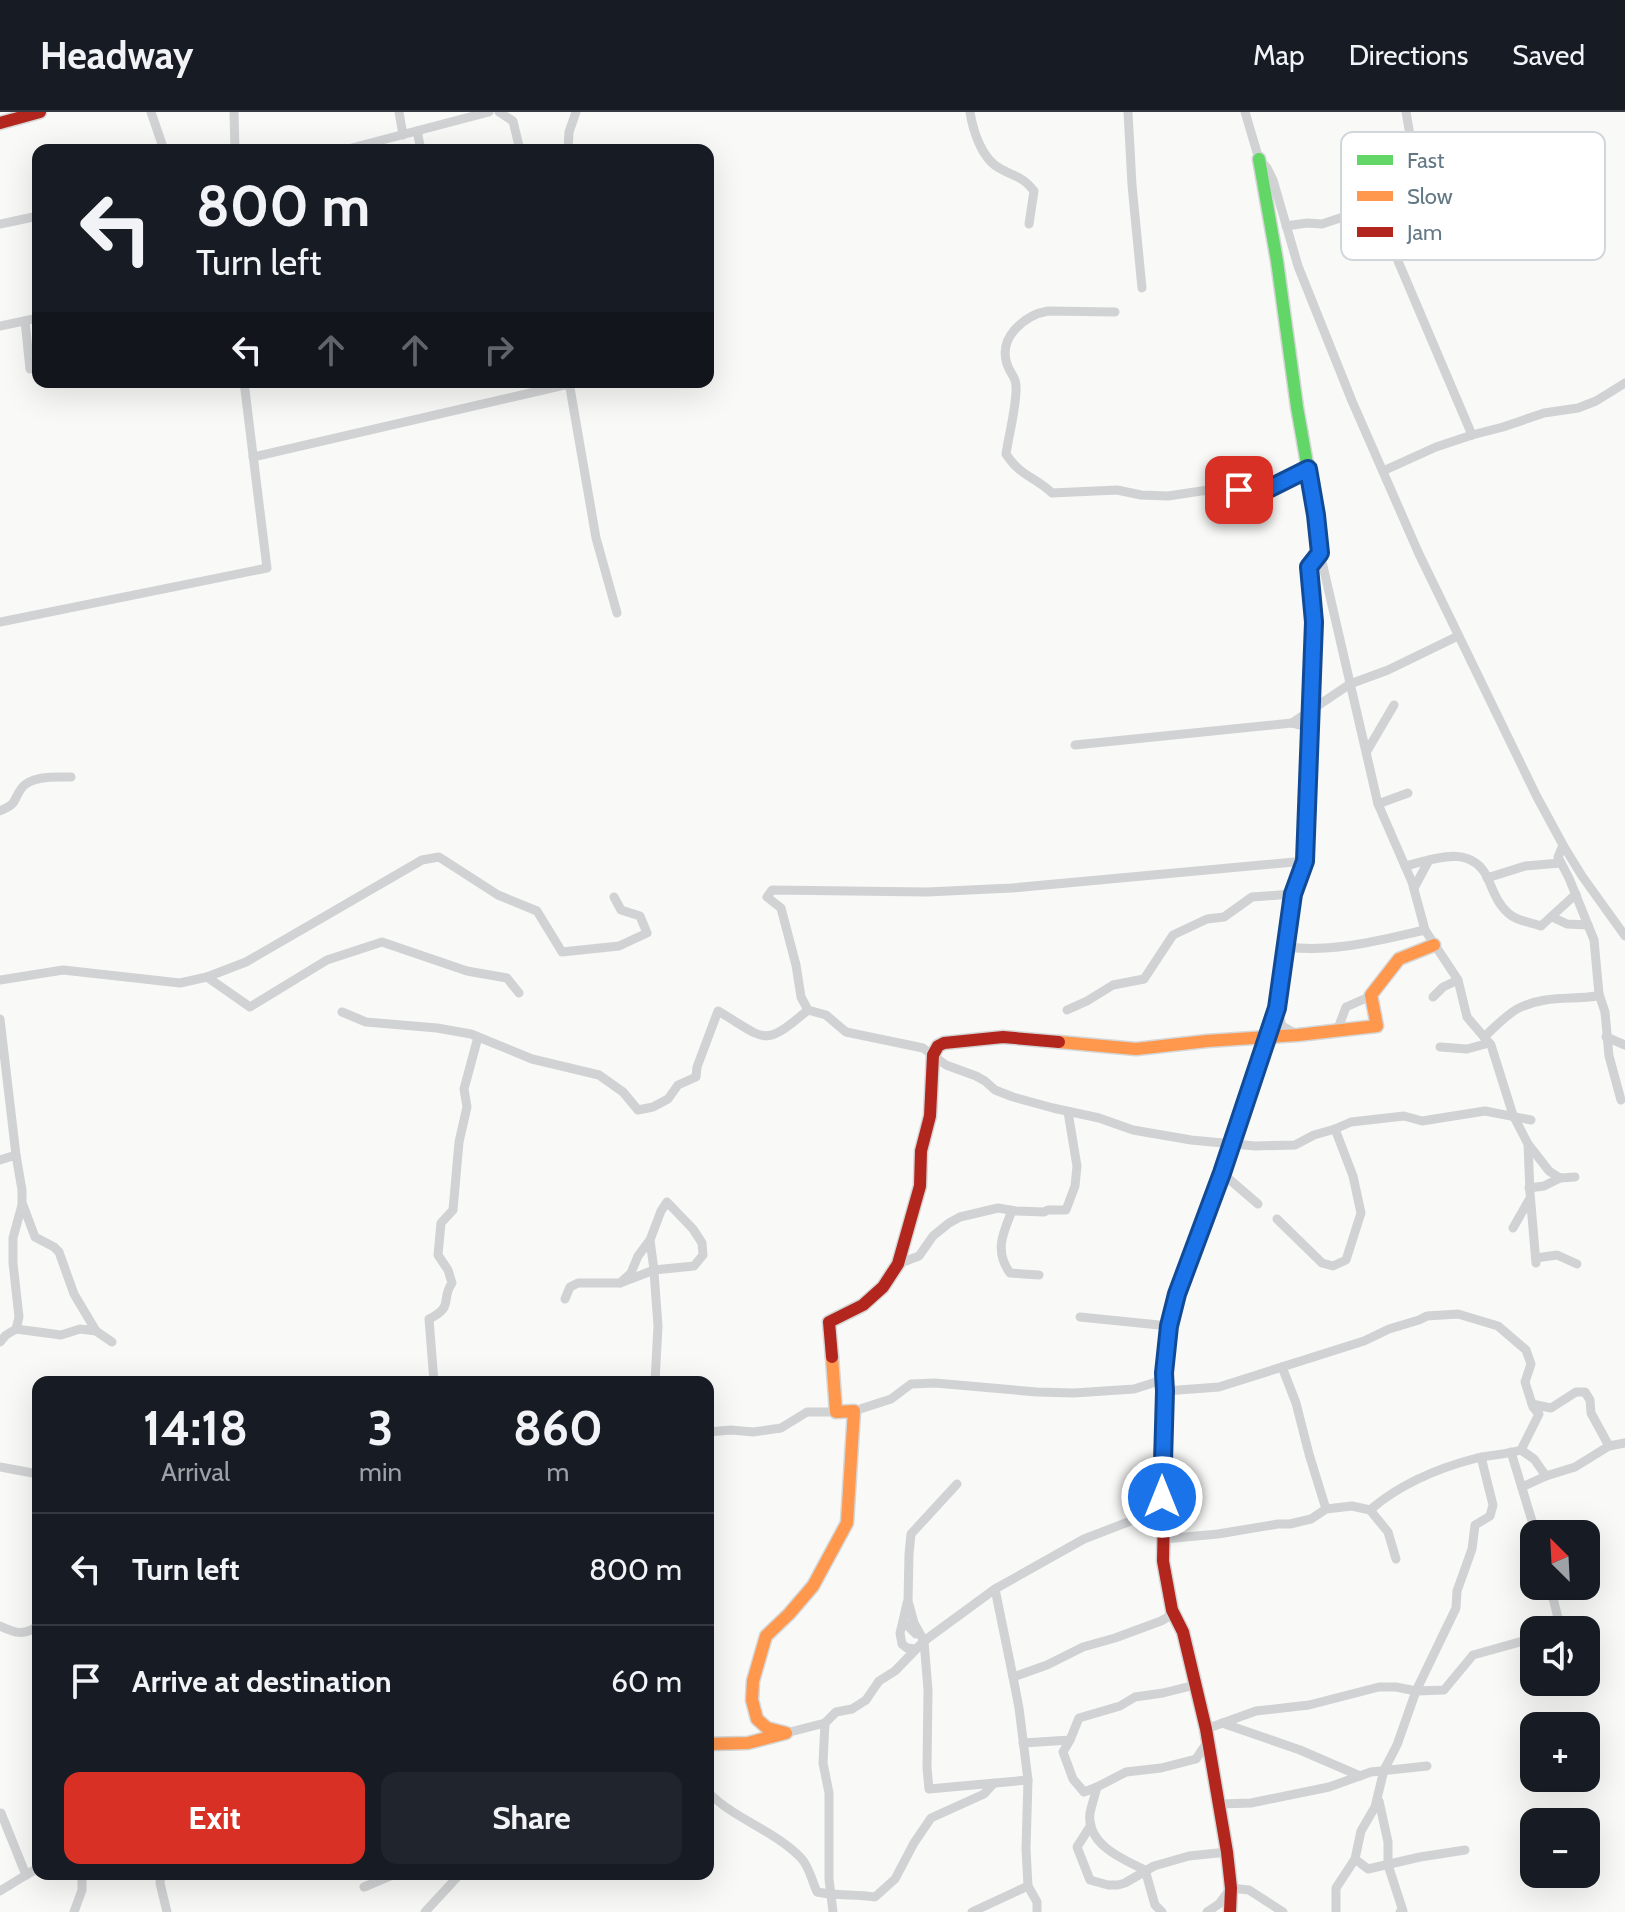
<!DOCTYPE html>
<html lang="en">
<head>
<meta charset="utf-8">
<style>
  body { margin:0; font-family:Cabin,sans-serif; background:#20242c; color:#f1f3f6; height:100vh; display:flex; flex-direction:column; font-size:30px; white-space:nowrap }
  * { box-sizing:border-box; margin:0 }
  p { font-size:26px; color:#9ea1a6 }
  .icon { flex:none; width:44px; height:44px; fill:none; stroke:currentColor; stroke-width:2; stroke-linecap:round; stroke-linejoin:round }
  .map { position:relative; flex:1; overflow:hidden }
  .side { position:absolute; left:32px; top:1264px; width:682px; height:504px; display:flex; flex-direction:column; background:#171b24; border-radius:16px; box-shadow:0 8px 32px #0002 }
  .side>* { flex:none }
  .top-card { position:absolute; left:32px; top:32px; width:682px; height:244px; border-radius:16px; box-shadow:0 8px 32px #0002; background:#171b24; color:#f1f3f6; overflow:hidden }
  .needle { width:52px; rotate:336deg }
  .buttons { position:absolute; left:1520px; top:1408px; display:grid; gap:16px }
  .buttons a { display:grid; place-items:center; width:80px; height:80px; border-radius:16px; background:#171b24; box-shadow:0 8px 32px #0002; font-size:40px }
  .pin { position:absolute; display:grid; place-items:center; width:68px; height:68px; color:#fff; margin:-34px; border-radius:16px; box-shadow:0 4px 12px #0006 }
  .me { position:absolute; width:88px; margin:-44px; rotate:0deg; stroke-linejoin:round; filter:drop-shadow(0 0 6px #0008) }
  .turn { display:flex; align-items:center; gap:28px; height:168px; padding:0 32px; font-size:36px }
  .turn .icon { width:104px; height:104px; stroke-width:2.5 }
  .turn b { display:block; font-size:56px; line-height:68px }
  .lanes { display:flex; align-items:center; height:76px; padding:0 32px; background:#0003; justify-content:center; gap:40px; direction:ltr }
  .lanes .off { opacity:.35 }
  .eta { display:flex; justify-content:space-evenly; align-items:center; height:136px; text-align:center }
  .eta b { font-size:48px; font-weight:800; line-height:56px }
  .primary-button { display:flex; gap:16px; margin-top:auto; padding:16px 32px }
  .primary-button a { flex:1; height:92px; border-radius:16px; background:#d93025; color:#fff; font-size:32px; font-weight:800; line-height:92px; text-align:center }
  .primary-button a+a { background:#20242c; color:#f1f3f6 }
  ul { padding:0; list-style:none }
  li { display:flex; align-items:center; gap:24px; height:112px; padding:0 32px; border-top:2px solid #363941 }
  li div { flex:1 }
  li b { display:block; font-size:30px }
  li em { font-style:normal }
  header { display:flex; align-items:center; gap:48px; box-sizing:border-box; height:112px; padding:0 40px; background:#171b24; border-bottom:2px solid #363941 }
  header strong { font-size:38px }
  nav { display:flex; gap:44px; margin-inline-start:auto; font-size:28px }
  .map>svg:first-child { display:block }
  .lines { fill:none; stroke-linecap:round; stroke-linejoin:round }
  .fast-casing { stroke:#d5d6d6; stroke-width:15 }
  .slow-casing { stroke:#d5d6d6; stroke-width:15 }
  .jam-casing { stroke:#d5d6d6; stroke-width:15 }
  .street { stroke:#d1d2d3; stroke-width:9 }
  .fast { stroke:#63d668; stroke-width:12 }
  .slow { stroke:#ff974d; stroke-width:12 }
  .jam { stroke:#b3261e; stroke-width:12 }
  .route-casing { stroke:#114b97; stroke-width:20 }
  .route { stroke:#1a73e8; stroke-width:14 }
  .key { fill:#fff; stroke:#d0d6da; stroke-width:2 }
  .key-label { font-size:22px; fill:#637884 }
</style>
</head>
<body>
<header>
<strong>Headway</strong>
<nav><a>Map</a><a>Directions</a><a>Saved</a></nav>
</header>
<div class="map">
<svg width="1625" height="1800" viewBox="0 0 1625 1800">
  <rect width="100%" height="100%" fill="#f9f9f8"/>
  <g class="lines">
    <g class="fast-casing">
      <polyline id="fast" points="1259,47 1277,149 1297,295 1316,403 1320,441 1309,455 1314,510 1312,562"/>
    </g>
    <g class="slow-casing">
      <g id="slow">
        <polyline points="1059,930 1136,937 1207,929 1298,923 1377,914 1371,883 1399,847 1434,833"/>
        <polyline points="1184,1164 1222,1061 1277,896 1293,782 1305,749 1312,562"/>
        <polyline points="708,1632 748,1631 786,1621 767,1616 757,1607 752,1588 753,1569 766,1524 789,1502 813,1474 847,1411 854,1299 836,1300 832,1245"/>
      </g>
    </g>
    <g class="jam-casing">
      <g id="jam">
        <polyline points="0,11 40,0"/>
        <polyline points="1184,1164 1177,1182 1166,1229 1162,1385 1164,1401 1163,1449 1172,1498 1183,1520 1206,1617 1227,1740 1231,1776 1230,1800"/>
        <polyline points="832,1245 829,1210 863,1193 883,1175 898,1152 920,1074 921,1039 930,1004 933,943 938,934 944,931 1003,925 1059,930"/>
      </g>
    </g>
    <g class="street">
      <polyline points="151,0 164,38"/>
      <polyline points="234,0 235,38"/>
      <polyline points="399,0 403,23"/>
      <polyline points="499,0 513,9 520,38"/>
      <path d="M 970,0 C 973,19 982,48 1001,57 C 1017,66 1022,64 1034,79 L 1029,112"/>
      <polyline points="1128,0 1132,73 1142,176"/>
      <polyline points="1245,0 1259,47 1267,56 1273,68 1298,154 1352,289 1419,442 1537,685 1563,733 1582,764 1625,824"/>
      <polyline points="1406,0 1410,23 1411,44 1394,130 1398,149 1472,323"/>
      <polyline points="417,19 421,38"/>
      <polyline points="344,38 489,0"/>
      <polyline points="568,38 569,20 576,0"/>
      <polyline points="0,112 38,104"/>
      <polyline points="1286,114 1307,111 1322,112 1346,104 1358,102 1398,105"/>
      <path d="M 1115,200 L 1048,199 C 1025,203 998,225 1007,252 C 1011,264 1017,264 1016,280 C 1015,301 1009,322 1006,342 C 1021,365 1034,364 1052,381 L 1117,378 L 1141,383 L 1168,384 L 1208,378 L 1268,377 L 1308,357"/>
      <polyline points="25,209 30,257"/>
      <polyline points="0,214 38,206"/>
      <polyline points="569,270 596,426 617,501"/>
      <polyline points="253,345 569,272"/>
      <polyline points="1383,359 1436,335 1472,323 1503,315 1544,301 1578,296 1596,289 1625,271"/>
      <polyline points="1320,441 1378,692 1412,770 1425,818 1458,868 1467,905 1491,933 1513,1003 1528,1032 1530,1081 1536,1151"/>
      <polyline points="0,510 267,456 244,270"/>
      <polyline points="1292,611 1350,572 1388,558 1458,524"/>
      <polyline points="1075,633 1292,611 1310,616"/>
      <polyline points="1367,639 1394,593"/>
      <polyline points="1378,692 1408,681"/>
      <path d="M 0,699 C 18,691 12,690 21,677 C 30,663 56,665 71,665"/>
      <polyline points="1563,733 1558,745 1569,766 1594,828 1599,882 1605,900 1609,944 1621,988"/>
      <polyline points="1305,749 1012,776 927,780 772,778 767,785 781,796 796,853 801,885 808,898 826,903 846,920 923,936 946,953 976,964 985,969 995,978 1013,985 1053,996 1099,1006 1133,1018 1191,1028 1255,1034 1295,1033 1314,1023 1335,1017 1351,1010 1404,1004 1422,1009 1485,999 1531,1008"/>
      <path d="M 1405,754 C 1434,747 1472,731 1488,767 C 1494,781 1499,795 1512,804 C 1519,809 1533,811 1541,814 L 1576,782"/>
      <polyline points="1487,766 1525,754 1561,751"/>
      <polyline points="1414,776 1429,748"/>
      <polyline points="1552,805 1567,812 1588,813"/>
      <path d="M 1287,835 C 1334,841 1380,828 1425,818"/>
      <polyline points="207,865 250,895 327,848 382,830 467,859 507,866 519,881"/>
      <polyline points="0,868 63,858 180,871 207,865 246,850 422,748 439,745 498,783 537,799 562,840 619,834 647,821 640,804 621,798 614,785"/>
      <polyline points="1433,885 1443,875 1458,868"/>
      <polyline points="1277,896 1282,914 1298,923"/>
      <polyline points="1067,898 1087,889 1113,873 1144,867 1173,823 1207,807 1224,805 1252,785 1293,782"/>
      <path d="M 342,900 L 366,910 L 437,916 L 471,922 L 532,947 L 599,963 L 623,980 L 638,998 L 653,995 L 668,987 L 678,973 L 696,965 L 697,955 L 718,899 C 766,927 762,937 808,898"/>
      <polyline points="0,907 16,1043 22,1078 22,1093 13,1126 13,1151 19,1205 16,1217 6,1223 0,1230"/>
      <polyline points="1337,919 1346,895 1371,884"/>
      <path d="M 1484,925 C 1494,916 1508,901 1519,896 C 1546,883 1570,888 1597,884 L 1599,882"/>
      <polyline points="1606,925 1625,933"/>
      <polyline points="1440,935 1467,937 1489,931"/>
      <polyline points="1528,1032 1549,1059 1560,1066 1575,1065"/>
      <polyline points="0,1048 16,1043"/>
      <polyline points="1222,1061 1258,1092"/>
      <polyline points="1529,1076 1544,1074 1560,1066"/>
      <path d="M 1012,1099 C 1003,1121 994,1139 1010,1161 L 1039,1163"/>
      <polyline points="1277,1107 1322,1151 1333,1154 1346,1148 1361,1101 1353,1064 1335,1017"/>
      <polyline points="1513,1116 1529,1088"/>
      <polyline points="1536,1146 1557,1143 1577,1152"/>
      <polyline points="898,1152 919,1144 933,1124 949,1111 960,1105 998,1096 1016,1099 1044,1100 1048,1098 1066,1098 1075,1074 1077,1054 1068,1000"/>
      <polyline points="620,1171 654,1158 694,1154 703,1143 702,1131 693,1117 667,1090 661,1099 650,1128 654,1158 654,1160 658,1214 655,1270"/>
      <polyline points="565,1187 570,1175 578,1171 620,1171 631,1161 638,1144 650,1128"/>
      <polyline points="1080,1205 1169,1214"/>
      <polyline points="16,1217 61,1223 80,1217 96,1219 74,1182 59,1140 54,1135 35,1125 23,1093"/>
      <polyline points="96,1219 112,1230"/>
      <polyline points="1282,1255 1296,1291 1309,1342 1326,1397"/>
      <path d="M 434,1270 L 429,1207 C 455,1194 440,1188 452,1171 L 448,1158 L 438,1143 L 441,1111 L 453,1098 L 459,1030 L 467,995 L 464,977 L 478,925"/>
      <polyline points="854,1299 891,1287 911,1272 935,1271 1037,1280 1074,1281 1134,1277 1156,1270 1164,1261"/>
      <polyline points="708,1320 731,1318 753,1320 781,1316 807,1300 836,1300"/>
      <polyline points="1609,1334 1625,1331"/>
      <polyline points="1521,1338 1534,1347 1546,1364"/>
      <polyline points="1511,1340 1536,1422"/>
      <polyline points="0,1355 38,1362"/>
      <polyline points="957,1372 911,1422 909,1442 908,1489 914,1511 924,1529 928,1578 927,1656 929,1677 1028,1668"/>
      <polyline points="1522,1375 1546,1364 1575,1355 1609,1334 1591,1301 1590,1288 1585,1280 1576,1280 1551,1296 1532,1292"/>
      <polyline points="1370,1398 1388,1420 1396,1447"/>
      <path d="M 1164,1427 L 1218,1422 L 1278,1412 L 1290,1412 L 1311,1407 L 1326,1397 L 1352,1394 L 1370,1398 C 1400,1372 1438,1356 1477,1346 C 1492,1343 1507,1342 1521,1338 L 1539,1302 L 1533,1295 L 1525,1270 L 1531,1252 L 1526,1238 L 1498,1214 L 1458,1202 L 1427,1204 L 1419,1208 L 1389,1217 L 1364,1229 L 1219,1275 L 1165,1279"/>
      <polyline points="1550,1474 1561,1518"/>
      <polyline points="995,1477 1013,1565"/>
      <polyline points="907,1491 903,1509 916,1522"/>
      <polyline points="903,1509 900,1521 902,1532 907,1536 916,1537"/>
      <path d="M 0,1514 C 15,1521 24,1524 38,1514"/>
      <polyline points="825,1611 823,1651 829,1681 829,1767 833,1800"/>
      <polyline points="1222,1611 1300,1638 1360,1664"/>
      <polyline points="1206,1617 1256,1599 1309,1593 1379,1575 1396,1575 1416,1579 1444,1578 1473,1543 1534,1526"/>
      <polyline points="786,1621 825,1611 836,1600 852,1597 866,1588 879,1569 895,1559 924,1529 995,1477 1084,1427 1141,1405 1155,1396 1162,1385"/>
      <polyline points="1070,1628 1063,1640 1073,1667 1084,1680 1097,1675"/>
      <polyline points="1023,1631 1070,1628 1079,1606 1120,1594 1135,1585 1163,1581 1195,1573"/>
      <path d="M 708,1680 C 734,1707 774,1718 801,1746 C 809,1754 812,1769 817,1780 C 836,1784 856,1782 875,1785 L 895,1767 L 914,1731 L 931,1706 L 984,1682 L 994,1671"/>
      <polyline points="1379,1689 1388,1730 1388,1753 1403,1799 1400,1800"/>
      <polyline points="1219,1692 1251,1691 1329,1675 1371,1660 1427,1654"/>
      <polyline points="1091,1713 1077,1735 1090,1768 1108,1773 1118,1773 1125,1771 1154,1754 1189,1744 1227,1740"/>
      <polyline points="1355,1747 1368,1757 1420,1745 1465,1738"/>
      <polyline points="161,1762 160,1771 167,1800"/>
      <polyline points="26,1763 38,1756"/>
      <polyline points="364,1775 395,1762"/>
      <polyline points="0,1779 26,1763 1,1701"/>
      <polyline points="74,1800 82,1778 82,1762"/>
      <polyline points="425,1800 460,1762"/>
      <polyline points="972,1800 1028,1774"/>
      <polyline points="1037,1800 1037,1790 1028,1774 1026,1737 1028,1668 1019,1596 1013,1565 1047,1553 1083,1535 1115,1526 1161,1509 1168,1505 1172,1498"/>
      <path d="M 1162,1800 L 1155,1793 L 1145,1758 C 1122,1747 1086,1732 1090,1701 C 1092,1692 1095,1683 1097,1675 L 1126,1660 L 1161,1656 L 1196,1647 L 1208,1629"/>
      <polyline points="1207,1800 1219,1792 1231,1776 1249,1778 1283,1800"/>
      <polyline points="1336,1800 1336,1776 1355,1747 1361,1719 1375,1695 1384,1658 1397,1633 1416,1579 1456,1496 1457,1479 1472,1437 1475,1413 1490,1404 1493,1393 1481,1345"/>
    </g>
    <use href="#fast" class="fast"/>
    <use href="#slow" class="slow"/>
    <use href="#jam" class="jam"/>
  </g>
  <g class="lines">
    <g class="route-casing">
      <polyline id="route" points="1162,1385 1165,1279 1164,1261 1169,1214 1177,1182 1222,1061 1277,896 1293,782 1305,749 1314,510 1309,455 1320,441 1316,403 1308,357 1268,377 1239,378"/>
    </g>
    <use href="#route" class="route"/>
  </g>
  <rect x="1341" y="20" width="264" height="128" rx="12" class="key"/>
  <rect x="1357" y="43" width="36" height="10" fill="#63d668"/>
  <rect x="1357" y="79" width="36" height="10" fill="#ff974d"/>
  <rect x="1357" y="115" width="36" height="10" fill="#b3261e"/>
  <g class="key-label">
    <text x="1407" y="56">Fast</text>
    <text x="1407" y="92">Slow</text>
    <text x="1407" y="128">Jam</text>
  </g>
</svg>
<div class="buttons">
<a><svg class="needle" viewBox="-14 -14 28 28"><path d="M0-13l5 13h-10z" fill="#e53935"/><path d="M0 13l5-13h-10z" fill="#9ea1a6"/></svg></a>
<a><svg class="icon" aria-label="sound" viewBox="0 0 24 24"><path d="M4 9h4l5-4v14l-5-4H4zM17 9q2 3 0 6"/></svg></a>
<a>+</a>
<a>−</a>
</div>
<div class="pin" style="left:1239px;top:378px;background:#d93025"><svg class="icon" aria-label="arrive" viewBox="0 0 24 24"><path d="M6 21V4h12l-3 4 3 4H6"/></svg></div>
<svg class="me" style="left:1162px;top:1385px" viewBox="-20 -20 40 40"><circle r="17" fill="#1a73e8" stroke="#fff" stroke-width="3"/><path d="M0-11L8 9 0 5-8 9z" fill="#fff"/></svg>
<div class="top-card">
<div class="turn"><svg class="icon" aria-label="left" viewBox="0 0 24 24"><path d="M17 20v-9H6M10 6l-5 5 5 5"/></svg><div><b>800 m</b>Turn left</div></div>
<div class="lanes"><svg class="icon" aria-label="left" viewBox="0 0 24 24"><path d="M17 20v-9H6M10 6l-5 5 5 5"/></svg><svg class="icon off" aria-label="ahead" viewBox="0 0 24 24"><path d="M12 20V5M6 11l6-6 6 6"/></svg><svg class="icon off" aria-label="ahead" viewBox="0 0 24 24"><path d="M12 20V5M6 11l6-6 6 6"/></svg><svg class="icon off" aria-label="right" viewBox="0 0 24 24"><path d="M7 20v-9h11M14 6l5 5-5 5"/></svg></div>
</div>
<section class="side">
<div class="eta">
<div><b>14:18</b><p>Arrival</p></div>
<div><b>3</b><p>min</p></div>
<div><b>860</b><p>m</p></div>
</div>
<ul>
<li><svg class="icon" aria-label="left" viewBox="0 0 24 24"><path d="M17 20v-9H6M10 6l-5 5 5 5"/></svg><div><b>Turn left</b></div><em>800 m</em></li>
<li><svg class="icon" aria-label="arrive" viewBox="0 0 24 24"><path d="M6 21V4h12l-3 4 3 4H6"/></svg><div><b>Arrive at destination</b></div><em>60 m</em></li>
</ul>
<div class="primary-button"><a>Exit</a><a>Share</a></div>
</section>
</div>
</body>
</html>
